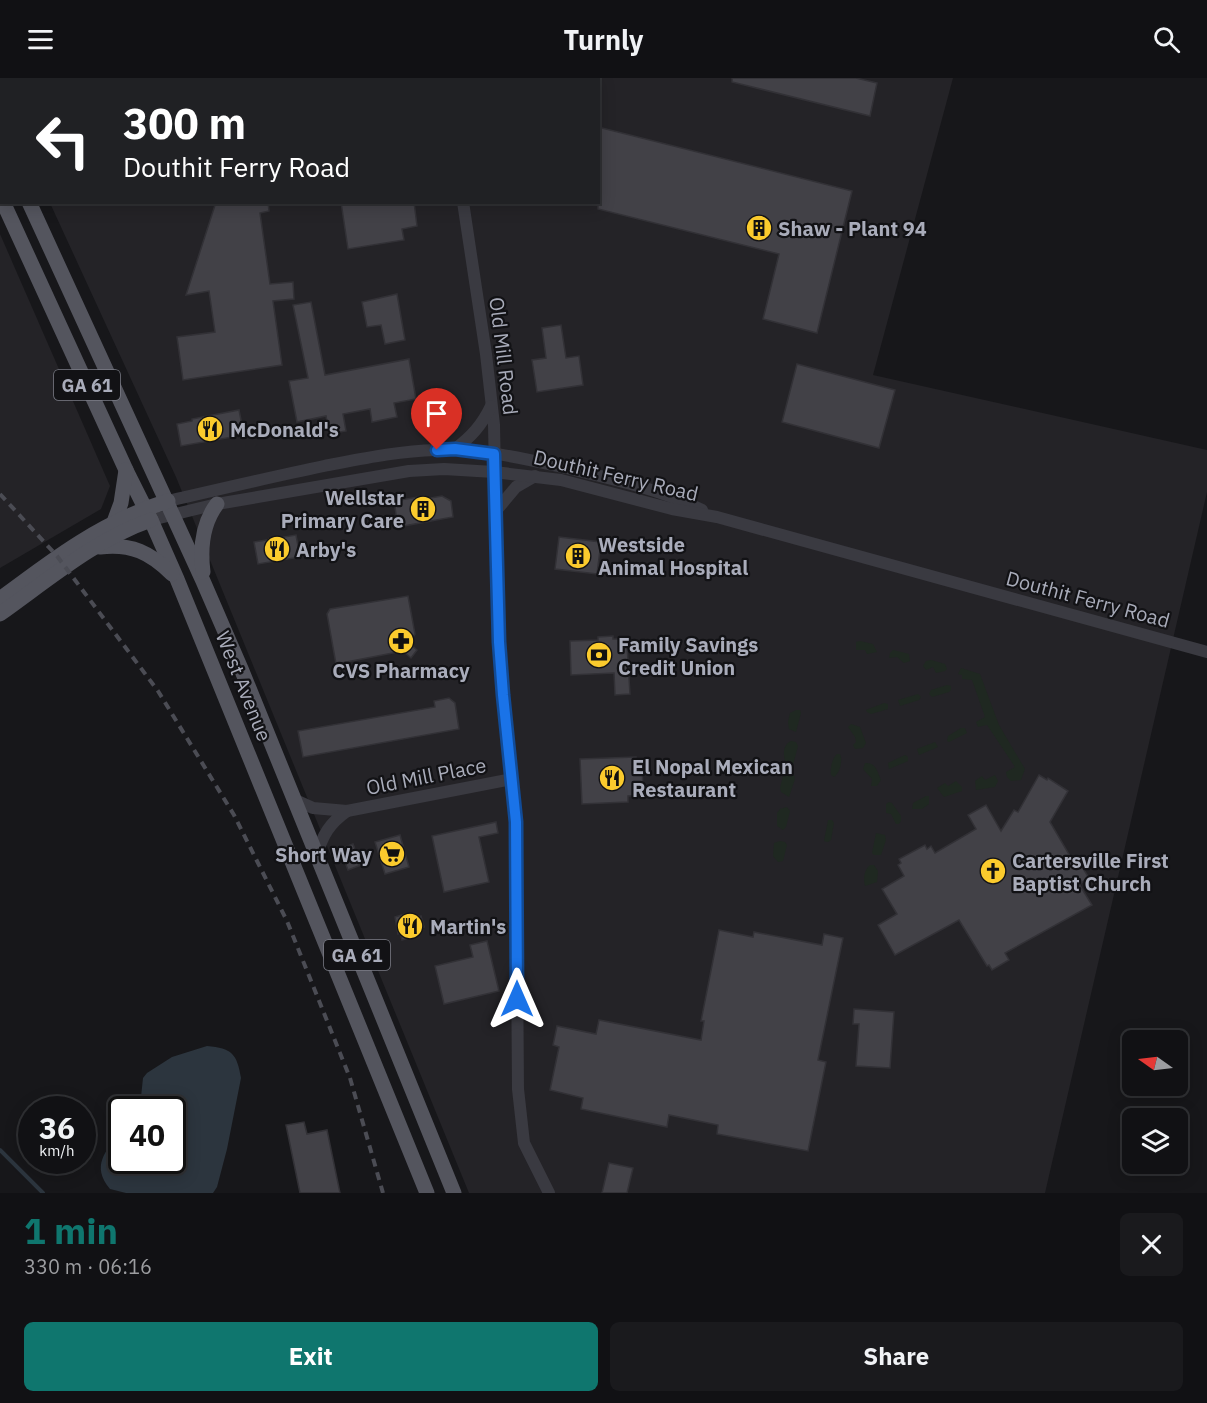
<!DOCTYPE html>
<html lang="en">
<head>
<meta charset="utf-8">
<style>
  body { margin:0; font-family:"IBM Plex Sans",sans-serif; background:#1a1a1d; color:#f1f3f6; height:100vh; display:flex; flex-direction:column; font-size:22px; white-space:nowrap }
  * { box-sizing:border-box; margin:0 }
  p { font-size:20px; color:#9c9da0 }
  .icon { flex:none; width:33px; height:33px; fill:none; stroke:currentColor; stroke-width:2; stroke-linecap:round; stroke-linejoin:round }
  .map { position:relative; height:1115px; overflow:hidden }
  .panel { display:flex; flex-direction:column; background:#111114; flex:1 }
  .panel>* { flex:none }
  .top-card { position:absolute; left:0px; top:0px; width:600px; height:126px; box-shadow:0 3px 15px #0003,0 0 0 2px #303134; background:#202124; color:#fff; overflow:hidden }
  .needle { width:39px; rotate:284deg }
  .tools { position:absolute; left:1122px; top:952px; display:grid; gap:12px }
  .tools a { display:grid; place-items:center; width:66px; height:66px; border-radius:9px; background:#111114; box-shadow:0 3px 15px #0003,0 0 0 2px #303134; font-size:30px }
  .speed { position:absolute; left:18px; top:1018px; display:flex; gap:12px; font-size:30px; font-weight:700; text-align:center }
  .speed>* { display:grid; place-content:center; width:78px; height:78px; border-radius:50%; background:#111114; box-shadow:0 3px 15px #0003,0 0 0 2px #303134; line-height:1 }
  .speed small { font-size:15px; font-weight:400 }
  .speed .limit { border:3px solid #111; border-radius:9px; background:#fff; color:#111 }
  .pin { position:absolute; display:grid; place-items:center; width:51px; height:51px; color:#fff; margin:-62px -26px; border-radius:50% 50% 50% 0; rotate:-45deg; box-shadow:0 0 6px #0007 }
  .pin .icon { rotate:45deg }
  .me { position:absolute; width:66px; margin:-33px; rotate:0deg; stroke-linejoin:round; filter:drop-shadow(0 0 4px #0008) }
  .turn { display:flex; align-items:center; gap:21px; height:126px; padding:0 24px; font-size:27px }
  .turn .icon { width:78px; height:78px; stroke-width:2.5 }
  .turn b { display:block; font-size:42px; line-height:51px }
  .round { display:grid; place-items:center; flex:none; width:63px; height:63px; border-radius:9px; background:#1a1a1d }
  .overview { display:flex; align-items:center; justify-content:space-between; height:102px; padding:0 24px }
  h1 { font-size:36px; font-weight:800; line-height:45px; color:#0f766e }
  .button { display:flex; gap:12px; margin-top:auto; padding:12px 24px }
  .button a { flex:1; height:69px; border-radius:9px; background:#0f766e; color:#fff; font-size:24px; font-weight:800; line-height:69px; text-align:center }
  .button a+a { background:#1a1a1d; color:#f1f3f6 }
  header { display:flex; justify-content:space-between; align-items:center; height:78px; padding:0 24px; background:#111114; font-size:27px; font-weight:800 }
  .map>svg:first-child { display:block }
  .built { fill:#242327 }
  .green { fill:#1f2821 }
  .water { fill:#2c353e }
  .lines { fill:none; stroke-linecap:round; stroke-linejoin:round }
  .stream { stroke:#2c353e; stroke-width:4 }
  .building { fill:#424147; stroke:#323136; stroke-width:1.5 }
  .minor { stroke:#3a3a41; stroke-width:12 }
  .major { stroke:#54555e; stroke-width:15 }
  .rail { stroke:#4b4c54; stroke-width:4; stroke-dasharray:8 6; stroke-linecap:butt }
  .route-casing { stroke:#114b97; stroke-width:15 }
  .route { stroke:#1a73e8; stroke-width:10 }
  .labels { text-anchor:middle; dominant-baseline:central; stroke-width:4.5; stroke-linejoin:round; paint-order:stroke }
  .shield { fill:#121215; stroke:#7c7e88; stroke-width:1.5 }
  .shield-label { font-size:18px; font-weight:bold; fill:#a9acba }
  .poi-label { font-size:20px; font-weight:bold; fill:#a9acba; stroke:#121215; text-anchor:start }
  .street-label { font-size:20px; fill:#a9acba; stroke:#121215 }
</style>
</head>
<body>
<header><svg class="icon" aria-label="menu" viewBox="0 0 24 24"><path d="M4 6h16M4 12h16M4 18h16"/></svg>Turnly<svg class="icon" aria-label="search" viewBox="0 0 24 24"><circle cx="10" cy="10" r="6"/><path d="M15 15l6 6"/></svg></header>
<div class="map">
<svg width="1207" height="1115" viewBox="0 0 1207 1115">
  <rect width="100%" height="100%" fill="#17171a"/>
  <g class="built">
    <polygon points="240,0 953,0 873,297 1207,372 1207,414 1045,1115 469,1115 176,399 50,125 598,124 598,2"/>
    <polygon points="0,156 110,408 101,431 0,490"/>
  </g>
  <g class="green">
    <polygon points="860,563 873,566 877,574 867,576 865,572 856,572 856,564"/>
    <polygon points="893,572 909,576 910,583 904,585 897,579 889,580 890,575"/>
    <polygon points="931,582 945,586 947,591 945,593 936,595 933,589 926,592 923,588 926,583"/>
    <polygon points="961,590 980,596 999,647 1025,691 1021,702 1011,703 1007,699 1006,694 1015,689 987,647 978,649 976,644 985,639 972,602 962,601 962,597 958,596"/>
    <polygon points="947,607 951,608 951,612 949,614 932,619 929,616 931,612"/>
    <polygon points="918,616 921,619 919,622 900,628 898,622"/>
    <polygon points="884,625 888,626 888,631 871,636 867,634 866,632"/>
    <polygon points="796,632 800,632 801,635 796,654 789,651 788,644 790,635"/>
    <polygon points="851,646 860,649 866,665 863,670 855,671 853,667 856,664 855,659 848,649"/>
    <polygon points="961,650 965,650 967,655 949,664 947,663 948,658"/>
    <path d="M 791,663 L 796,664 L 798,668 L 793,687 L 790,687 L 785,683 C 783,675 783,667 791,663 Z"/>
    <polygon points="935,664 938,669 919,677 917,671"/>
    <path d="M 837,676 L 840,676 C 843,682 840,695 834,699 L 831,697 C 830,691 832,680 837,676 Z"/>
    <polygon points="905,677 908,679 908,683 889,691 888,685"/>
    <path d="M 865,685 C 876,684 877,693 881,702 L 877,708 L 871,708 L 872,701 L 863,691 Z"/>
    <polygon points="788,696 794,697 795,701 789,719 781,714 780,710 783,698"/>
    <polygon points="995,697 998,703 995,709 976,712 975,703 982,698 985,702"/>
    <polygon points="956,703 962,709 962,713 944,719 937,710 945,705 948,708"/>
    <polygon points="926,718 929,718 929,726 922,731 912,731 913,725"/>
    <polygon points="889,724 892,725 901,738 901,743 899,746 896,746 891,736 886,735 886,726"/>
    <polygon points="787,729 790,733 786,749 783,752 777,748 777,735 780,731"/>
    <polygon points="828,742 832,742 834,745 831,762 828,764 824,763"/>
    <polygon points="876,755 885,757 886,762 881,777 874,777 872,775"/>
    <polygon points="780,763 785,764 787,767 783,783 778,784 773,778 774,765"/>
    <path d="M 870,787 L 874,787 L 878,793 L 877,804 L 865,808 C 863,801 864,792 870,787 Z"/>
  </g>
  <path class="water" d="M 207,968 C 232,970 237,976 241,1000 L 227,1071 L 217,1109 L 213,1115 L 126,1115 L 110,1111 C 91,1088 105,1073 121,1055 L 122,1083 L 172,1083 L 172,1032 L 137,1032 L 141,1019 L 143,1000 L 147,995 L 172,979 Z"/>
  <g class="lines">
    <polyline class="stream" points="0,1072 43,1115"/>
  </g>
  <g class="building">
    <polygon points="732,0 856,0 877,5 870,38 732,4"/>
    <polygon points="598,49 852,113 817,255 763,241 779,176 598,131"/>
    <polygon points="216,124 268,124 269,133 260,135 270,206 293,204 294,221 273,223 282,287 183,302 177,259 215,254 209,213 186,217"/>
    <polygon points="341,124 414,124 417,148 402,151 404,162 348,171"/>
    <polygon points="397,216 405,262 385,266 381,247 367,249 362,224"/>
    <polygon points="311,224 325,297 409,281 416,321 394,325 397,339 372,344 370,331 343,336 346,353 329,356 326,338 297,344 289,303 308,300 293,227"/>
    <polygon points="561,247 566,280 579,278 583,307 537,314 532,282 546,280 542,250"/>
    <polygon points="797,286 895,312 879,370 782,344"/>
    <polygon points="239,332 244,357 181,368 177,346 192,343 192,341"/>
    <polygon points="424,418 425,421 442,418 451,423 453,439 398,449 394,423"/>
    <polygon points="296,457 300,479 258,486 254,464"/>
    <polygon points="559,459 601,464 597,496 555,491"/>
    <polygon points="408,518 415,556 409,565 417,572 411,580 403,573 336,586 327,536 330,531"/>
    <polygon points="613,558 613,561 623,561 623,567 627,567 630,616 615,617 614,595 571,597 570,563 598,562 598,559"/>
    <polygon points="449,620 455,625 459,651 303,679 298,653 435,629 434,623"/>
    <polygon points="636,679 636,683 642,683 643,717 628,718 628,724 582,726 580,681"/>
    <polygon points="1039,697 1047,702 1048,700 1068,713 1050,744 1074,785 1078,782 1089,800 1079,806 1092,827 1005,875 1009,882 992,892 989,887 987,888 959,842 895,877 878,847 897,836 882,811 904,798 898,787 901,785 899,781 925,767 927,771 931,768 935,775 976,751 968,737 986,727 1001,753 1014,732 1018,734"/>
    <polygon points="496,744 498,755 479,759 489,804 444,814 432,758"/>
    <polygon points="400,757 409,789 385,796 375,764"/>
    <polygon points="353,766 361,787 348,792 340,771"/>
    <polygon points="405,836 407,843 421,838 424,849 410,853 412,859 402,862 400,855 398,856 395,839"/>
    <polygon points="719,852 753,859 754,854 822,867 824,856 843,860 818,982 826,984 808,1073 717,1056 718,1047 669,1037 667,1049 581,1031 583,1020 550,1012 559,969 553,967 557,948 596,956 599,942 701,962 704,943 701,943"/>
    <polygon points="487,863 499,913 444,926 435,888 473,879 470,867"/>
    <polygon points="854,931 894,934 890,990 856,988 859,946 853,946"/>
    <polygon points="304,1044 307,1056 327,1052 340,1115 300,1115 286,1047"/>
    <polygon points="609,1085 633,1090 627,1115 602,1115"/>
  </g>
  <g class="lines">
    <g class="minor">
      <polyline points="445,0 445,2"/>
      <polyline points="463,124 486,276 494,347 498,540 503,617 516,744 518,1011 524,1065 549,1115"/>
      <path d="M 455,371 C 471,359 482,347 491,328"/>
      <path d="M 168,423 C 220,411 271,399 324,388 C 361,381 398,373 436,372 C 480,370 525,381 567,390 C 613,401 659,411 702,432"/>
      <polyline points="495,434 516,409 535,398"/>
      <polyline points="151,442 217,426 409,393 444,391 494,394 561,402 672,431 717,439 1207,574"/>
      <polyline points="293,721 313,730 347,733 512,701"/>
      <path d="M 317,778 C 322,757 330,745 347,733"/>
    </g>
    <g class="major">
      <polyline points="0,64 2,67"/>
      <polyline points="3,124 126,392 151,442 177,501 427,1115"/>
      <polyline points="29,124 203,503 242,593 454,1115"/>
      <polyline points="114,444 121,425 126,392"/>
      <path d="M 100,469 C 131,465 151,475 172,496"/>
      <path d="M 203,494 C 200,470 202,446 217,426"/>
      <path d="M 0,521 C 53,481 103,443 168,423"/>
      <path d="M 0,536 C 48,502 96,461 151,442"/>
    </g>
    <polyline class="rail" points="0,416 57,478 158,613 234,737 287,843 350,1000 383,1115"/>
  </g>
  <g class="lines">
    <g class="route-casing">
      <polyline id="route" points="437,372 455,371 494,376 499,564 503,617 516,744 517,921"/>
    </g>
    <use href="#route" class="route"/>
  </g>
  <defs>
    <g id="building-disc" transform="scale(1.35)"><circle r="9.5" fill="#fbcb2d" stroke="#121215"/><path d="M-4-6H4V6H1V3H-1V6H-4ZM-2.5-4.3h1.7v1.8h-1.7ZM.8-4.3h1.7v1.8H.8ZM-2.5-1h1.7V.8h-1.7ZM.8-1h1.7V.8H.8Z" fill="#111"/></g>
    <g id="restaurant-disc" transform="scale(1.35)"><circle r="9.5" fill="#fbcb2d" stroke="#121215"/><path d="M-5-6h1v4h1v-4h1v4h1v-4h1v5L-1.5 .5V6h-2V.5L-5-1ZM5-6V6H3V1.5H1.5Q1.5-4 5-6Z" fill="#111"/></g>
    <g id="pharmacy-disc" transform="scale(1.35)"><circle r="9.5" fill="#fbcb2d" stroke="#121215"/><path d="M-2-6h4v4h4v4h-4v4h-4v-4h-4v-4h4Z" fill="#111"/></g>
    <g id="bank-disc" transform="scale(1.35)"><circle r="9.5" fill="#fbcb2d" stroke="#121215"/><path d="M-6-4H6V4H-6ZM0-2.3a2.3 2.3 0 1 0 0 4.6a2.3 2.3 0 1 0 0-4.6Z" fill="#111"/></g>
    <g id="supermarket-disc" transform="scale(1.35)"><circle r="9.5" fill="#fbcb2d" stroke="#121215"/><path d="M-6-5.5h2.5l.6 2H6L4.5 2H-2.5L-4.4-4H-6ZM-1.5 3.2a1.3 1.3 0 1 0 .1 0ZM3 3.2a1.3 1.3 0 1 0 .1 0Z" fill="#111"/></g>
    <g id="church-disc" transform="scale(1.35)"><circle r="9.5" fill="#fbcb2d" stroke="#121215"/><path d="M-1.2-6h2.4v3.5h3.3v2.4h-3.3V6h-2.4V-.1h-3.3v-2.4h3.3Z" fill="#111"/></g>
  </defs>
  <g fill-rule="evenodd">
    <use href="#building-disc" x="759" y="150"/>
    <use href="#restaurant-disc" x="210" y="351"/>
    <use href="#building-disc" x="423" y="431"/>
    <use href="#restaurant-disc" x="277" y="471"/>
    <use href="#building-disc" x="578" y="478"/>
    <use href="#pharmacy-disc" x="401" y="563"/>
    <use href="#bank-disc" x="599" y="577"/>
    <use href="#restaurant-disc" x="612" y="700"/>
    <use href="#supermarket-disc" x="392" y="776"/>
    <use href="#church-disc" x="993" y="793"/>
    <use href="#restaurant-disc" x="410" y="848"/>
  </g>
  <g class="labels">
    <g class="shield">
      <rect x="54" y="292" width="66" height="30" rx="4.5"/>
      <rect x="324" y="862" width="66" height="30" rx="4.5"/>
    </g>
    <g class="shield-label">
      <text x="87" y="307">GA 61</text>
      <text x="357" y="877">GA 61</text>
    </g>
    <g class="poi-label">
      <text x="778" y="150">Shaw - Plant 94</text>
      <text x="230" y="351">McDonald's</text>
      <text x="404" y="419" text-anchor="end">Wellstar<tspan x="404" dy="23">Primary Care</tspan></text>
      <text x="598" y="466">Westside<tspan x="598" dy="23">Animal Hospital</tspan></text>
      <text x="296" y="471">Arby's</text>
      <text x="618" y="566">Family Savings<tspan x="618" dy="23">Credit Union</tspan></text>
      <text x="401" y="592" text-anchor="middle">CVS Pharmacy</text>
      <text x="632" y="688">El Nopal Mexican<tspan x="632" dy="23">Restaurant</tspan></text>
      <text x="372" y="776" text-anchor="end">Short Way</text>
      <text x="1012" y="782">Cartersville First<tspan x="1012" dy="23">Baptist Church</tspan></text>
      <text x="430" y="848">Martin's</text>
    </g>
    <g class="street-label">
      <text transform="translate(504 278) rotate(83)">Old Mill Road</text>
      <text transform="translate(616 397) rotate(13)">Douthit Ferry Road</text>
      <text transform="translate(1088 521) rotate(15)">Douthit Ferry Road</text>
      <text transform="translate(244 608) rotate(68)">West Avenue</text>
      <text transform="translate(426 698) rotate(-11)">Old Mill Place</text>
    </g>
  </g>
</svg>
<div class="tools">
<a><svg class="needle" viewBox="-14 -14 28 28"><path d="M0-13l5 13h-10z" fill="#e53935"/><path d="M0 13l5-13h-10z" fill="#9c9da0"/></svg></a>
<a><svg class="icon" aria-label="layers" viewBox="0 0 24 24"><path d="M12 4l9 5-9 5-9-5zM3 14l9 5 9-5"/></svg></a>
</div>
<div class="speed"><div>36<small>km/h</small></div><div class="limit">40</div></div>
<div class="pin" style="left:437px;top:372px;background:#d93025"><svg class="icon" aria-label="arrive" viewBox="0 0 24 24"><path d="M6 21V4h12l-3 4 3 4H6"/></svg></div>
<svg class="me" style="left:517px;top:921px" viewBox="-20 -20 40 40"><path d="M0-17L14 15 0 8-14 15z" fill="#1a73e8" stroke="#fff" stroke-width="4"/></svg>
<div class="top-card">
<div class="turn"><svg class="icon" aria-label="left" viewBox="0 0 24 24"><path d="M17 20v-9H6M10 6l-5 5 5 5"/></svg><div><b>300 m</b>Douthit Ferry Road</div></div>
</div>
</div>
<section class="panel">
<div class="overview"><div><h1>1 min</h1><p>330 m · 06:16</p></div><a class="round"><svg class="icon" aria-label="close" viewBox="0 0 24 24"><path d="M6 6l12 12M18 6L6 18"/></svg></a></div>
<div class="button"><a>Exit</a><a>Share</a></div>
</section>
</body>
</html>
